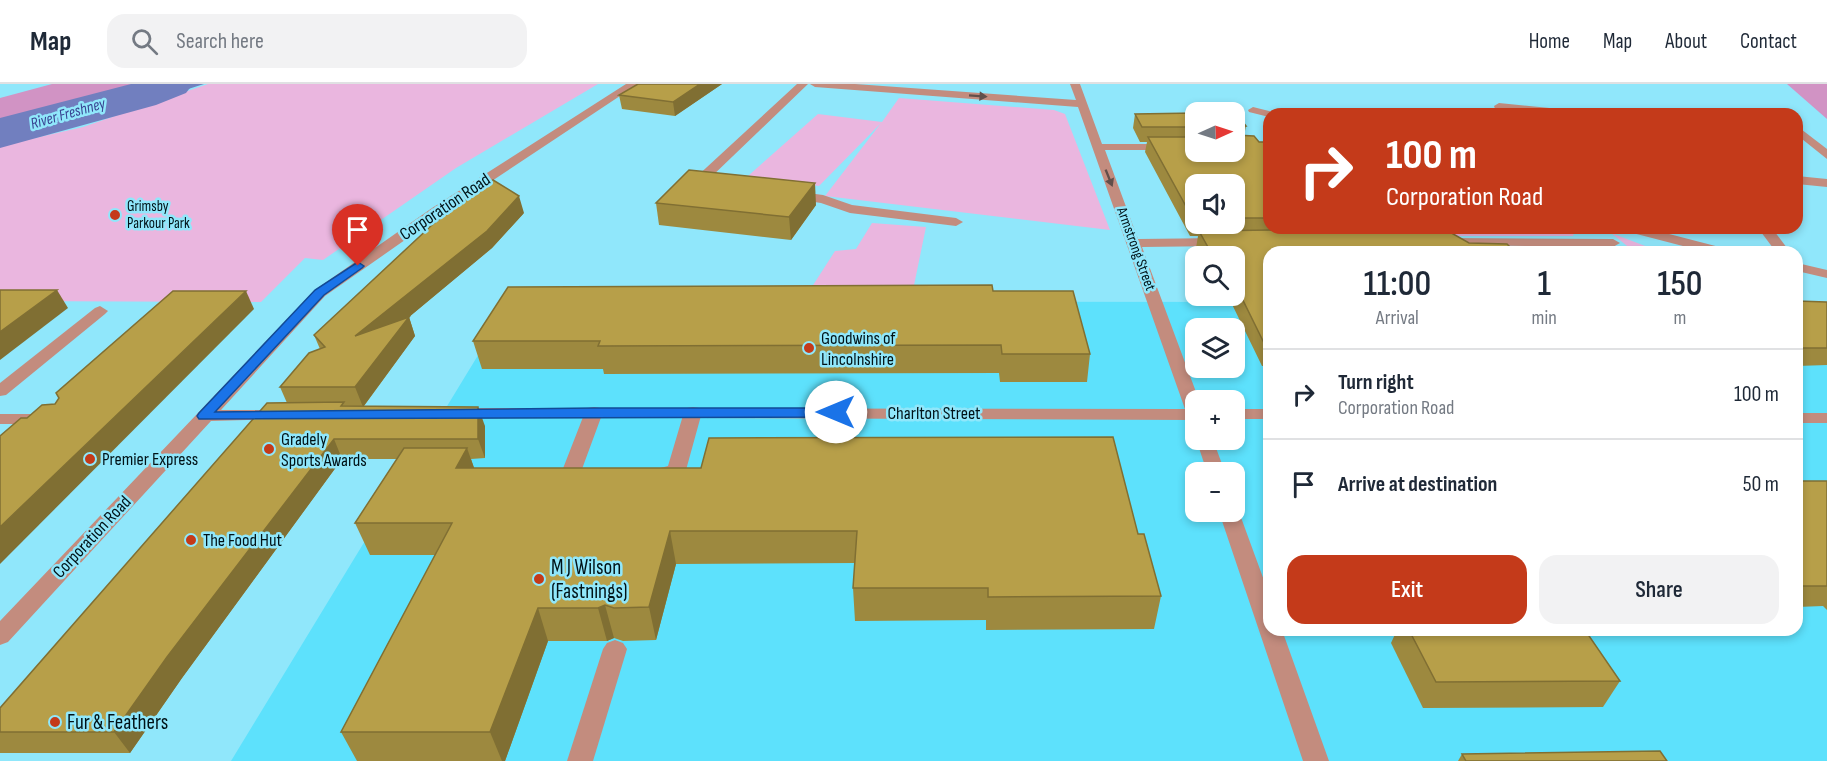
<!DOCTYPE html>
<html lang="en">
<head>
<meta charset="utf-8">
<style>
  body { margin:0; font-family:"Sofia Sans Condensed",sans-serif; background:#f2f2f3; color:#1f2937; height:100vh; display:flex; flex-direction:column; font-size:22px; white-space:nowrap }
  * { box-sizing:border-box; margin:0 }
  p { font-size:20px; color:#747a83 }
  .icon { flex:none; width:33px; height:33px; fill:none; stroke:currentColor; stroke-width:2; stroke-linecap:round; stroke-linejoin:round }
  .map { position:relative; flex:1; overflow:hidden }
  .details { position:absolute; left:1263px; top:162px; width:540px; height:390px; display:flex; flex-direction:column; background:#fff; border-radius:18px; box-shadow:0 3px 9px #0003 }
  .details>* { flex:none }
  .guide { position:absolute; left:1263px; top:24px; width:540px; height:126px; border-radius:18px; box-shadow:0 3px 9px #0003; background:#c43a1a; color:#fff; overflow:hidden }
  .needle { width:39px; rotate:87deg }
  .tools { position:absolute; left:1185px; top:18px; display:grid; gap:12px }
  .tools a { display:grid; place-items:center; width:60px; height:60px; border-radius:12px; background:#fff; box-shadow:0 3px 9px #0003; font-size:30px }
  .pin { position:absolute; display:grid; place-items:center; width:51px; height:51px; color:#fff; margin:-62px -26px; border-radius:50% 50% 50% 0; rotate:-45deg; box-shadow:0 0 6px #0007 }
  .pin .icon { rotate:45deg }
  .me { position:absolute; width:66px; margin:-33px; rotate:270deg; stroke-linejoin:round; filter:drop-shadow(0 0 4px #0008) }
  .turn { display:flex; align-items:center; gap:21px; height:126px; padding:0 24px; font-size:27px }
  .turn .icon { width:78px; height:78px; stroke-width:2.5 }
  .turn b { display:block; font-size:42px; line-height:51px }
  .eta { display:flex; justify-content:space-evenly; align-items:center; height:102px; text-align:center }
  .eta b { font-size:36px; font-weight:600; line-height:42px }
  .cta { display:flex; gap:12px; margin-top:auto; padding:12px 24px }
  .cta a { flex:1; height:69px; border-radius:18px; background:#c43a1a; color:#fff; font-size:24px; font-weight:600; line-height:69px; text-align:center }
  .cta a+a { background:#f2f2f3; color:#1f2937 }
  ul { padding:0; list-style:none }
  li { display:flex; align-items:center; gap:18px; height:90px; padding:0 24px; border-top:2px solid #e0e1e3 }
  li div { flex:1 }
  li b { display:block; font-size:22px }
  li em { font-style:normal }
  header { display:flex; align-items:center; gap:36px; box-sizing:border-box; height:84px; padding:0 30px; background:#fff; border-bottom:2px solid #e0e1e3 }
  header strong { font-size:28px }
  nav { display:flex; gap:33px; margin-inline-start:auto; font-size:21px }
  .search { width:420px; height:54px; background:#f2f2f3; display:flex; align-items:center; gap:15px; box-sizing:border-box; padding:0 21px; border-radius:18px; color:#747a83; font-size:22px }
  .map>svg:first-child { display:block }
  .built { fill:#5de1fc; fill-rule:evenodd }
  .green { fill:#eab6df }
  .forest { fill:#d193c4 }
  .water { fill:#717fbf }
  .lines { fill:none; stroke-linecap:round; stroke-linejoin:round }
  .river { fill:#717fbf; fill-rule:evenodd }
  .lane { fill:#c38c7e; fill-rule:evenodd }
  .street { fill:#c38c7e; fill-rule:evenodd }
  .wall { fill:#9d893f; fill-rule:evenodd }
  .shaded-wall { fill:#806f33 }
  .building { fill:#b79f49; stroke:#806f33; stroke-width:1.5 }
  .oneway { fill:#624f4a }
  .route { fill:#1a73e8; stroke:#114b97; stroke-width:1.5 }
  .poi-dot { fill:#c43a1a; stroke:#90e7fb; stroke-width:2 }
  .labels { text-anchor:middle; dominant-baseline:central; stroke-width:5; stroke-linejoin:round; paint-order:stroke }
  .far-poi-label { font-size:15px; fill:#001217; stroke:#90e7fb; text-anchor:start }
  .far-street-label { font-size:15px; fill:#001217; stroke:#90e7fb }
  .far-water-label { font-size:16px; font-style:italic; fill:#394391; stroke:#90e7fb }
  .street-label { font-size:18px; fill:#001217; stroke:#90e7fb }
  .poi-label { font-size:18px; fill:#001217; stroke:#90e7fb; text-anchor:start }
  .near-poi-label { font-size:21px; fill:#001217; stroke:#90e7fb; text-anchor:start }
</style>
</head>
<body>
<header>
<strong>Map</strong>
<div class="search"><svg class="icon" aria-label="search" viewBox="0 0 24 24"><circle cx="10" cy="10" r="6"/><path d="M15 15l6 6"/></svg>Search here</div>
<nav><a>Home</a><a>Map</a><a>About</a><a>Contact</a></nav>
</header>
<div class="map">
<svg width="1827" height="677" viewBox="0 0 1827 677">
  <rect width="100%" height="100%" fill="#90e7fb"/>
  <path class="built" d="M 511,217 L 1269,218 L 1269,546 L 1797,546 L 1797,219 L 1827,219 L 1827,677 L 231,677 ZM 1196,244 L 1234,244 L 1234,284 L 1196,284 ZM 1196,316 L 1234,316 L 1234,356 L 1196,356 ZM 1196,388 L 1234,388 L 1234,428 L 1196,428 Z"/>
  <g class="green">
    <polygon points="208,0 598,0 456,84 323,176 305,174 261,218 0,217 0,62 83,43"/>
    <polygon points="899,14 1054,26 1065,30 1110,146 825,112 881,39 819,102 748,92 818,30 882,38"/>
    <polygon points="872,139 926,143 912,211 808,209 835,167 856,165"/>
    <polygon points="1424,144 1598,144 1661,168 1627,168 1626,167 1632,166 1610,148 1574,149 1573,152 1432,152"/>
  </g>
  <g class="forest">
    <polygon points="52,0 170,0 140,12 0,49 0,14"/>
    <polygon points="1787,0 1827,0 1827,35"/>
  </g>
  <polygon class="water" points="171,0 204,0 63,45 0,60 0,49 140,12"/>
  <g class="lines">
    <polygon class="river" points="131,0 193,0 186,9 156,21 0,64 0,34"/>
    <g class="lane">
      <polygon points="797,0 808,0 708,96 712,99 710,102 694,101 692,98 694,95"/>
      <polygon points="1499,19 1580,27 1585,30 1548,30 1506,26 1507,30 1497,30 1494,22"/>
      <polygon points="1253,23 1273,28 1274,30 1269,30 1269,33 1249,28 1248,26"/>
      <polygon points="1797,42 1827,65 1827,75 1797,51"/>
      <polygon points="1797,92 1827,95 1827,103 1797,100"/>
      <polygon points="793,107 823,111 852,121 956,134 963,138 956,142 850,129 821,119 789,114 787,111 789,108"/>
      <polygon points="1623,144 1646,144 1727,165 1729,168 1706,168 1625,147"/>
      <polygon points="1758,144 1772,144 1790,168 1776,168"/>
      <polygon points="1797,179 1827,186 1827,194 1797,187"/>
      <polygon points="100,222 108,227 105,230 6,311 0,312 0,299 95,224"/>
      <path d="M 594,323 L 600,324 L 603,328 L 582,385 L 599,388 L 602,392 L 599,396 C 586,400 570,399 562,387 L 585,328 L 588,324 Z"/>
      <path d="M 693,323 L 699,324 L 702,328 L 686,386 L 683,390 C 672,393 660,398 649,395 L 646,391 L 649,387 L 668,382 L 684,328 L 687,324 Z"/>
    </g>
    <g class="street">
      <polygon points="626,0 638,0 442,130 325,212 221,326 280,326 286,327 289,331 286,335 211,337 8,558 0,561 0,537 315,206 432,124"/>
      <polygon points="810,0 855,0 1076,16 1070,0 1080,0 1102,60 1196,60 1196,66 1105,66 1138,155 1222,154 1229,158 1222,162 1142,163 1199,316 1196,316 1196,336 452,333 449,329 452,325 458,324 1185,325 1078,23 815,3"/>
      <polygon points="1444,154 1613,155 1620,159 1613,163 1439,161 1437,158"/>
      <rect x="1234" y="325" width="35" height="10"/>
      <rect x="1797" y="329" width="30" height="10"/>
      <polygon points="0,330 43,330 49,331 52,335 49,339 43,340 0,340"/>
      <polygon points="1196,355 1213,356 1225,388 1207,388"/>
      <polygon points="1234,423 1239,428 1269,510 1269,546 1282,546 1329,677 1303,677 1219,428 1234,428"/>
      <polygon points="615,556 623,559 627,565 593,677 567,677 603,565 607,559"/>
    </g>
  </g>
  <g class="wall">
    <polygon points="722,0 675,32 622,25 619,11"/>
    <path d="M 1196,29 L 1196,68 L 1234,29 L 1246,42 L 1244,52 L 1259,58 L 1269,58 L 1269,144 L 1425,144 L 1269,168 L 1269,282 L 1262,282 L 1228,212 L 1234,212 L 1234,172 L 1200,172 L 1196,164 L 1198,152 L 1190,152 L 1145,68 L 1147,58 L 1140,58 L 1133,44 L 1135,30 ZM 1196,100 L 1234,100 L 1234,140 L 1196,140 Z"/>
    <polygon points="656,119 816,121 791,156 659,141"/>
    <polygon points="524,129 492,164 409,233 415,252 364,322 485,342 485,374 471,375 474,384 1138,450 1161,512 1154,545 986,546 986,536 855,537 853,504 855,479 676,480 656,556 623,557 614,554 607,557 548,557 505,677 357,677 341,648 435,471 370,471 355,439 397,375 342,375 182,594 130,669 0,669 0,624 287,319 280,303 320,265 314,251"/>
    <polygon points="993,207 1090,270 1087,298 1000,298 999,289 604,290 603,285 482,285 473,257"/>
    <polygon points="1797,217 1827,218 1827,281 1797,282"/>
    <polygon points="1797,397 1827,397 1827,526 1823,522 1797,523"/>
    <polygon points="1397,546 1585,546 1620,597 1603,623 1423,624 1391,559"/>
    <polygon points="1462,670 1667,677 1458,677"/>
  </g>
  <g class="shaded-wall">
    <polygon points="700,0 722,0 675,32 673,18"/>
    <polygon points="815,99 816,121 791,156 789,133"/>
    <polygon points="519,112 524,129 492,164 409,233 415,252 363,323 355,303 355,252"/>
    <polygon points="57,206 68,224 0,276 0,248"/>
    <polygon points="246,207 254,225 0,480 0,443"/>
    <polygon points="478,323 485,342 485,374 478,355"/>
    <polygon points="334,355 342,375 182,594 130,669 114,648 167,573"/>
    <polygon points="467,364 478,395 456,384"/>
    <polygon points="670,447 676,480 656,556 649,523"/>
    <polygon points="605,521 614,554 607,557 598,524"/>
    <polygon points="538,524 548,557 505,677 502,677 490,648"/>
  </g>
  <g class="building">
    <polygon points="638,0 700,0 673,18 619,11"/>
    <polygon points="1196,29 1196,43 1142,43 1135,30"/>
    <polygon points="1234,29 1236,29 1246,42 1235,42 1235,51 1254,52 1259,58 1269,58 1269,134 1234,134 1234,100 1196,100 1196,135 1193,135 1148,53 1196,53 1196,68 1234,68"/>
    <polygon points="689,86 815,99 789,133 656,119"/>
    <polygon points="493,96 519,112 487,147 355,252 409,233 355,303 280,303 309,269 325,263 314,251 433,140"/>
    <polygon points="1363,144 1425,144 1448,147 1469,159 1507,160 1515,168 1269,168 1269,263 1266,263 1234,198 1234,172 1213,172 1199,147 1358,145"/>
    <polygon points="992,201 993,207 1073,207 1090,270 1002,270 1001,261 598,262 600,257 473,257 508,203"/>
    <polygon points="0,206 57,206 0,248"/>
    <polygon points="173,207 246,207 0,443 0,352 21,334 27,334 42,321 55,320 59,314 56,309"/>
    <polygon points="1797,217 1826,218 1827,218 1827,264 1797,264"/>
    <polygon points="344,318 341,322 478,323 478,355 334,355 167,573 114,648 0,648 0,624 267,319"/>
    <polygon points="1113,353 1138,450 1144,450 1161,512 988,513 988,504 853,504 857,447 670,447 649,523 614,524 605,521 598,524 538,524 490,648 341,648 452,439 355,439 404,364 467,364 456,384 701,384 709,354"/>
    <rect x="1797" y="397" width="30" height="105"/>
    <polygon points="1409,546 1585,546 1620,597 1436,598"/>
    <polygon points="1660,667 1667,677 1466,677 1462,670"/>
  </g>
  <defs><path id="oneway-solid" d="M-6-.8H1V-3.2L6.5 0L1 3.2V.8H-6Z" transform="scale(1.5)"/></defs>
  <g class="oneway">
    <use href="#oneway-solid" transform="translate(978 12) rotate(4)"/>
    <use href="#oneway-solid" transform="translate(1109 94) rotate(68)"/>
  </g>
  <polygon class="route" points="358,178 364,182 362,184 324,211 215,328 594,324 836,324 843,328 836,333 199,335 197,332 199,329 315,206"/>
  <g class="poi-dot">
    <circle cx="115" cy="131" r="6"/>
    <circle cx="809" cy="264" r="6"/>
    <circle cx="269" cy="365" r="6"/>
    <circle cx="90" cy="375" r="6"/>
    <circle cx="191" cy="456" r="6"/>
    <circle cx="539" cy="495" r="6"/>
    <circle cx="55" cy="638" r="6"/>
  </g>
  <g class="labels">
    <g class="far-poi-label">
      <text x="127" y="122">Grimsby<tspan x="127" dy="17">Parkour Park</tspan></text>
    </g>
    <g class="far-street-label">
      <text transform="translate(1136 165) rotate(70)">Armstrong Street</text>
    </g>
    <g class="far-water-label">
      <text transform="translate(68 30) rotate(-16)">River Freshney</text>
    </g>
    <g class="street-label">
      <text transform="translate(445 123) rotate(-34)">Corporation Road</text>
      <text x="934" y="329">Charlton Street</text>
      <text transform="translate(92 453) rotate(-47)">Corporation Road</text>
    </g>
    <g class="poi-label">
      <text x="821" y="254">Goodwins of<tspan x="821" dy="21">Lincolnshire</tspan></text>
      <text x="281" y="355">Gradely<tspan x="281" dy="21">Sports Awards</tspan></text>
      <text x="102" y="375">Premier Express</text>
      <text x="203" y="456">The Food Hut</text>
    </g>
    <g class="near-poi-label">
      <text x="551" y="483">M J Wilson<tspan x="551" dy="24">(Fastnings)</tspan></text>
      <text x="67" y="638">Fur &amp; Feathers</text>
    </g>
  </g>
</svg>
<div class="tools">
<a><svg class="needle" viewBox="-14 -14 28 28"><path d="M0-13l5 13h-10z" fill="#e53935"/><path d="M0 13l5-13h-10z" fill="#747a83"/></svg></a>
<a><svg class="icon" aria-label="sound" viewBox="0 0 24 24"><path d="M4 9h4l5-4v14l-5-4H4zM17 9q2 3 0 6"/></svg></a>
<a><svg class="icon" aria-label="search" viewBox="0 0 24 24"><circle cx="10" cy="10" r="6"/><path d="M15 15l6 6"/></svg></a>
<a><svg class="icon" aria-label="layers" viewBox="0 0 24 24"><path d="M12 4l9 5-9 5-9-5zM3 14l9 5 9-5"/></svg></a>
<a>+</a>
<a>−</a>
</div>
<div class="pin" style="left:358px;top:182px;background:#d93025"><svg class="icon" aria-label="arrive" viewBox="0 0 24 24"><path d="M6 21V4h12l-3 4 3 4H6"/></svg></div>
<svg class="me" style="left:836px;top:328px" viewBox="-20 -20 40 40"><circle r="19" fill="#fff"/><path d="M0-13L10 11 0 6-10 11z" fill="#1a73e8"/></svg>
<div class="guide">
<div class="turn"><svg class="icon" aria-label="right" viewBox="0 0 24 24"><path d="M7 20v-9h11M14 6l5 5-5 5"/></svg><div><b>100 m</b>Corporation Road</div></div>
</div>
<section class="details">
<div class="eta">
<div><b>11:00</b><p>Arrival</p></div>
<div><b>1</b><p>min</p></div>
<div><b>150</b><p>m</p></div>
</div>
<ul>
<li><svg class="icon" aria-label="right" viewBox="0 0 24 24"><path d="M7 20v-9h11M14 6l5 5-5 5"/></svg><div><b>Turn right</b><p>Corporation Road</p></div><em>100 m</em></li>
<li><svg class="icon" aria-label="arrive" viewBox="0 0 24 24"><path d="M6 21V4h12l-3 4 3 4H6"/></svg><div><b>Arrive at destination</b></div><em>50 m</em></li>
</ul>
<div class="cta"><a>Exit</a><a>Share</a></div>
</section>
</div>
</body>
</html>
